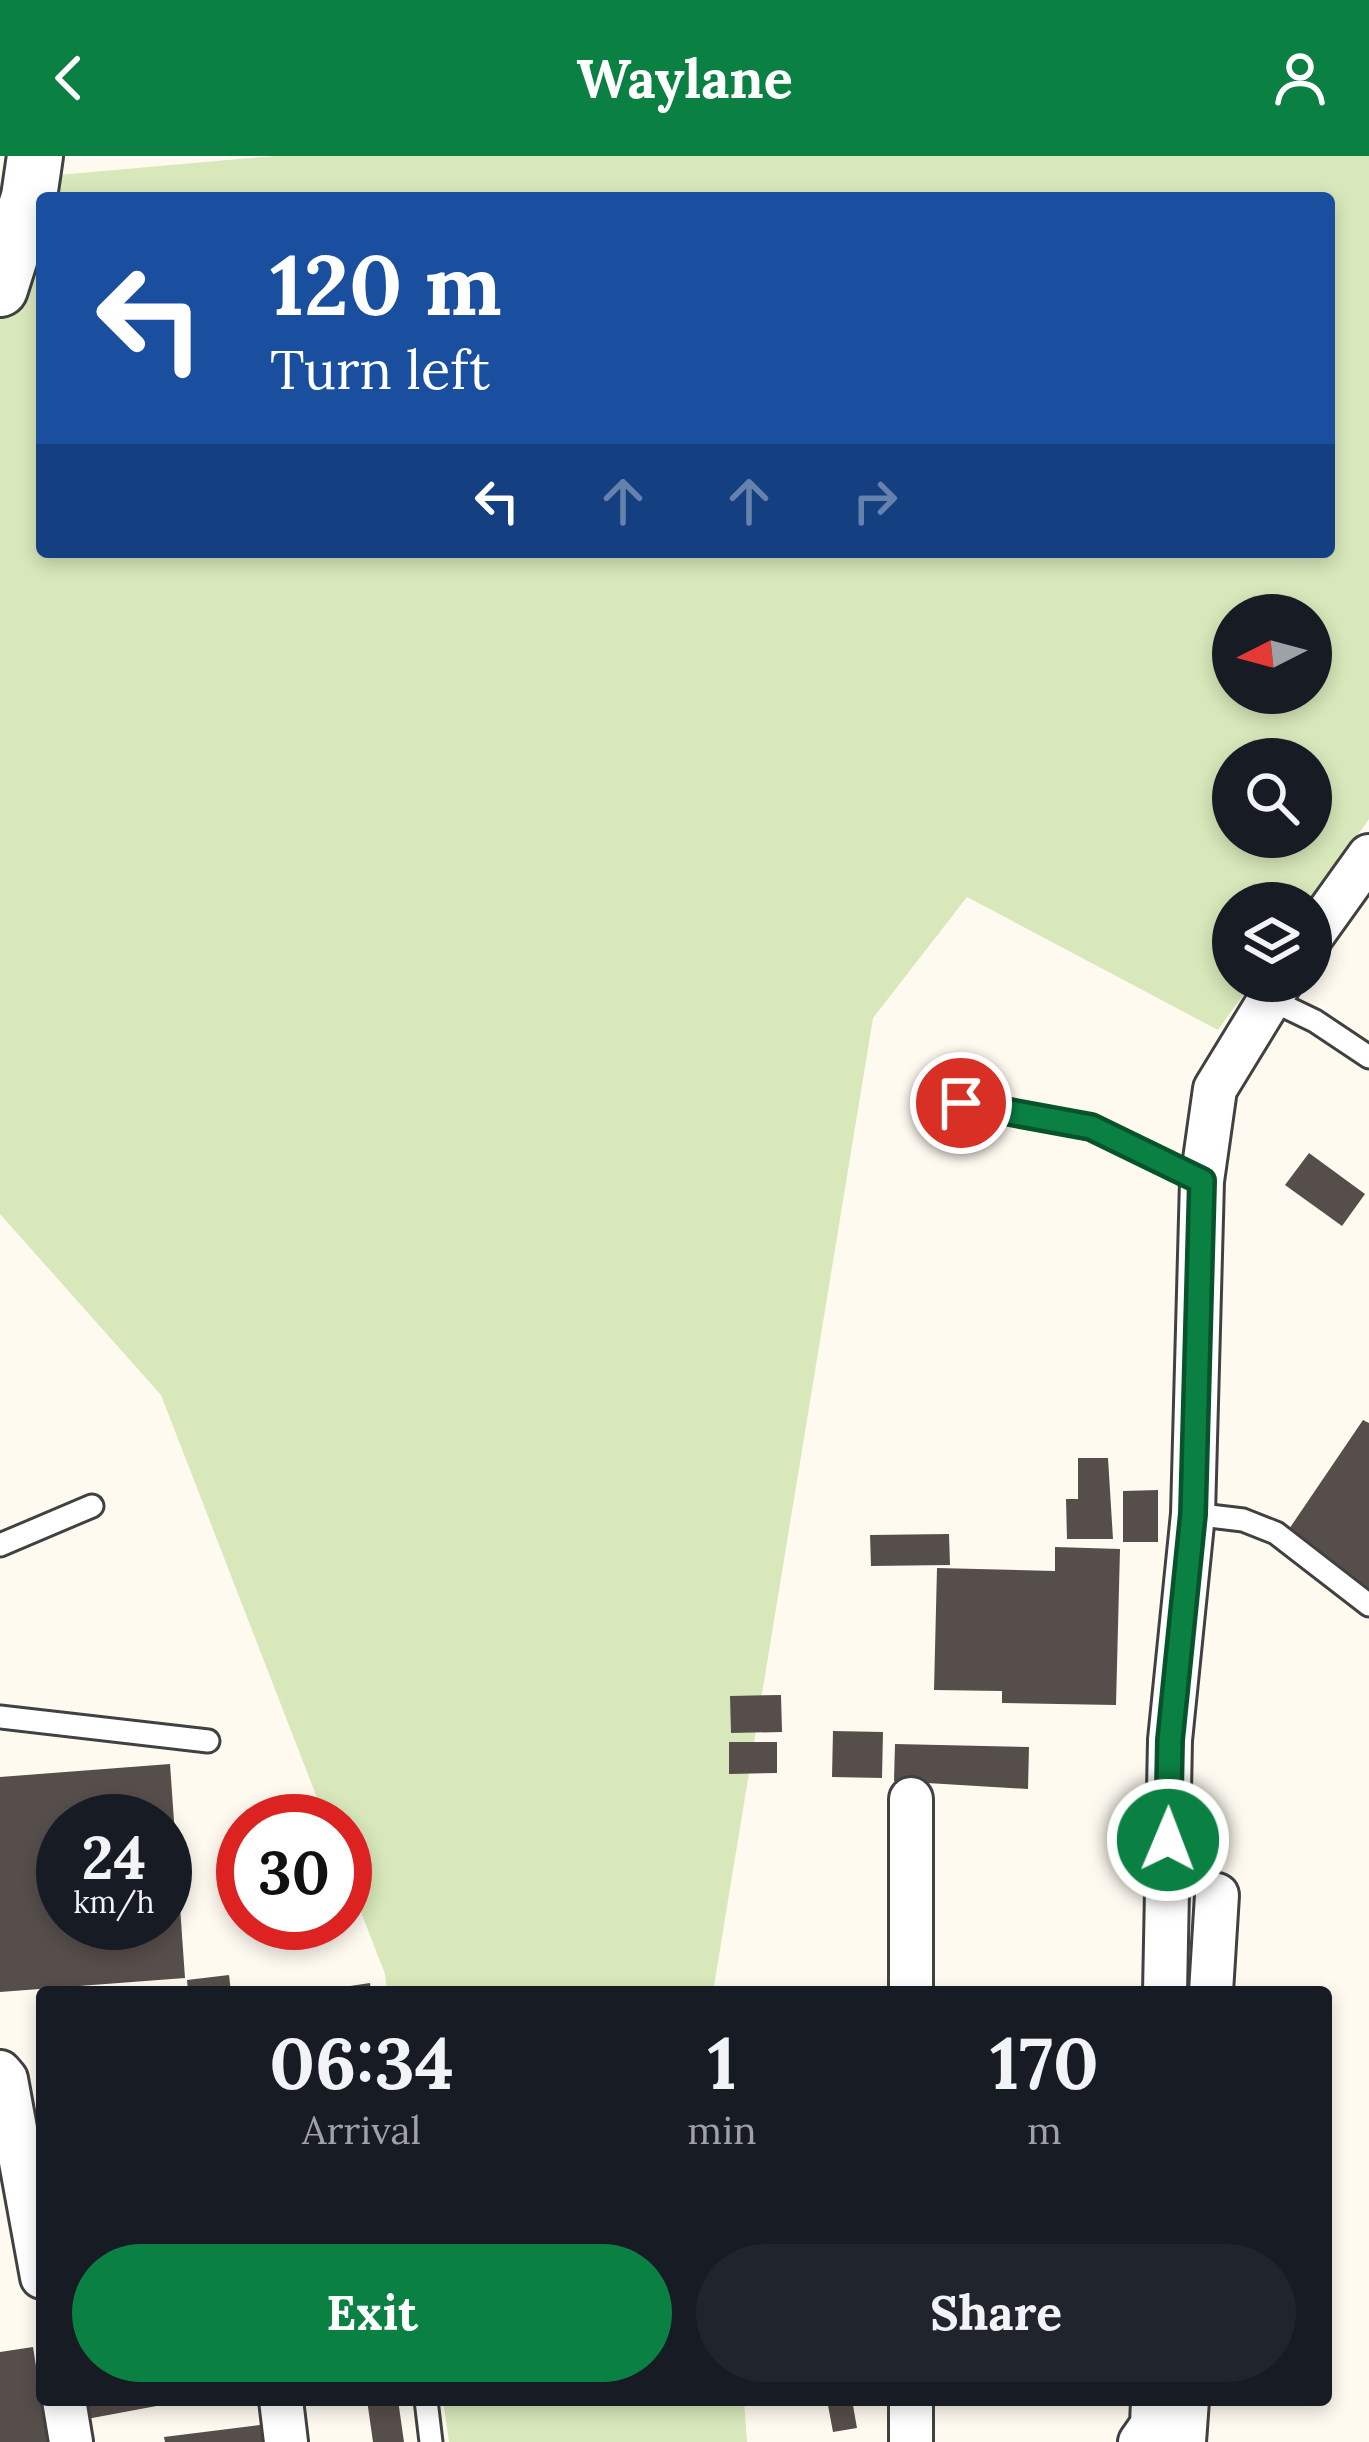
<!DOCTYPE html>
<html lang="en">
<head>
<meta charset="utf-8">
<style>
  body { margin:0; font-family:Lora,serif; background:#20242c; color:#f1f3f6; height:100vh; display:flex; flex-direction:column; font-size:45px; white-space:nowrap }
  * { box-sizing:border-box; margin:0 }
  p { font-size:39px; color:#9ea1a6 }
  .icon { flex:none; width:66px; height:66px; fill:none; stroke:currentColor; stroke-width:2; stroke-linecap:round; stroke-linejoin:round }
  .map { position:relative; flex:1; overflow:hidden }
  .drawer { position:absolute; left:36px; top:1830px; width:1296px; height:420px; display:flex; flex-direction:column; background:#171b24; border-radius:12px; box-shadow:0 6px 18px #0003 }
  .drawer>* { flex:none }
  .hud { position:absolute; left:36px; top:36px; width:1299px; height:366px; border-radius:12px; box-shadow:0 6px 18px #0003; background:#1a4fa0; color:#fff; overflow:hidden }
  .needle { width:78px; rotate:264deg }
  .tools { position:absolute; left:1212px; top:438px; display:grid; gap:24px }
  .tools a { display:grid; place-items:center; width:120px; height:120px; border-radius:50%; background:#171b24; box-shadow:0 6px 18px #0003; font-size:60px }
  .speed { position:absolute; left:36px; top:1638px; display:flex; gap:24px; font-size:60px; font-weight:700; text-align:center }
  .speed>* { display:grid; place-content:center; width:156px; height:156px; border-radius:50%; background:#171b24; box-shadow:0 6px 18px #0003; line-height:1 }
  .speed small { font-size:30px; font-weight:400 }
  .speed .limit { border:18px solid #d22; background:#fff; color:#111 }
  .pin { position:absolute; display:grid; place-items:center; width:102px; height:102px; color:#fff; margin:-51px; border:6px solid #fff; border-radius:50%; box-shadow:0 3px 12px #0007 }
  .me { position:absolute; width:132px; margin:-66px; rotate:1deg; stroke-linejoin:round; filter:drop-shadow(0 0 9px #0008) }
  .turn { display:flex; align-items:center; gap:42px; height:252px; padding:0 36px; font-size:54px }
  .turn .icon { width:156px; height:156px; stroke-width:2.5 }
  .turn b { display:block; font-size:84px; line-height:102px }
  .lanes { display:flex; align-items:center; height:114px; padding:0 36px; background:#0003; justify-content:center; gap:60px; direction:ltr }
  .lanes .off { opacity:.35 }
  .eta { display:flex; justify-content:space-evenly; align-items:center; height:204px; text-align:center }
  .eta b { font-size:72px; font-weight:700; line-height:84px }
  .primary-button { display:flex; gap:24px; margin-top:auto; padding:24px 36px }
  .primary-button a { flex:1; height:138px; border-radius:72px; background:#0b8043; color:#fff; font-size:48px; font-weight:700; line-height:138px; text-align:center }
  .primary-button a+a { background:#20242c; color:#f1f3f6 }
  header { display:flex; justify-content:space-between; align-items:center; height:156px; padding:0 36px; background:#0b8043; color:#fff; font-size:54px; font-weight:700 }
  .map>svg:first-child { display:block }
  .green { fill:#d8e8ba; fill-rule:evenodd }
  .building { fill:#564e4b; fill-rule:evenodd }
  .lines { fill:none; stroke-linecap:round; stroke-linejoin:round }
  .service-casing { stroke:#414141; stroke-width:27 }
  .minor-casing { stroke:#414141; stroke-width:48 }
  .tertiary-casing { stroke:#414141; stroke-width:60 }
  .service { stroke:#fff; stroke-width:21 }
  .minor { stroke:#fff; stroke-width:42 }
  .tertiary { stroke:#fff; stroke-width:54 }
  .route-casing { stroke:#07532c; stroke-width:30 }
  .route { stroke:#0b8043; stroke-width:21 }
</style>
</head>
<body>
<header><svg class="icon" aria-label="back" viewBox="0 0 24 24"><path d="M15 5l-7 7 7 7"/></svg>Waylane<svg class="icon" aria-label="person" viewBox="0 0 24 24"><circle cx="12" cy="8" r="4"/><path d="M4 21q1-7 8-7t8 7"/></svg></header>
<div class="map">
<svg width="1369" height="2286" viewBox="0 0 1369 2286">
  <rect width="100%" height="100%" fill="#fefaf0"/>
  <g class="green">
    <path d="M 274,0 L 1369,0 L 1369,663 L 1309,747 L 1233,747 L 1233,825 L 1253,825 L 1218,874 L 967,741 L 873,862 L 713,1836 L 387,1836 L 385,1818 L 345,1715 L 345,1665 L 326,1665 L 161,1239 L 0,1058 L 0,158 L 47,20 ZM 42,42 L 1329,42 L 1329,396 L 42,396 ZM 1233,459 L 1311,459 L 1311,537 L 1233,537 ZM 1233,603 L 1311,603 L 1311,681 L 1233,681 Z"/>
    <polygon points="443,2244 744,2244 747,2286 449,2286"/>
  </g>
  <g class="building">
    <polygon points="1309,997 1365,1038 1342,1070 1285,1029"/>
    <polygon points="1363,1264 1369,1267 1369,1438 1285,1379"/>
    <polygon points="1078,1302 1108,1302 1113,1383 1067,1383 1066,1343 1078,1343"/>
    <polygon points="1158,1334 1158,1386 1123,1386 1123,1335"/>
    <polygon points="949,1378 950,1409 871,1410 870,1379"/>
    <polygon points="1055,1391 1120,1393 1116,1549 1002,1547 1002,1535 934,1534 937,1412 1055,1415"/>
    <polygon points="781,1539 782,1576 731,1577 730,1540"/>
    <polygon points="833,1575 883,1576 882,1622 832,1621"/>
    <polygon points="729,1586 777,1586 777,1617 729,1618"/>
    <polygon points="895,1588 1029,1591 1028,1633 894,1625"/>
    <path d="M 170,1608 L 185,1822 L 0,1836 L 0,1621 ZM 63,1665 L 165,1665 L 165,1767 L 63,1767 Z"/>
    <polygon points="229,1819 231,1836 188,1836 187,1824"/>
    <polygon points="370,1827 371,1836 350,1836 350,1830"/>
    <polygon points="33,2191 48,2286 0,2286 0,2196"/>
    <polygon points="72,2244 178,2244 178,2246 76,2265"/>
    <polygon points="367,2244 398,2244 404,2286 373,2286"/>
    <polygon points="827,2244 852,2244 857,2272 833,2276"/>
    <polygon points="267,2268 269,2286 165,2286 164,2281"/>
  </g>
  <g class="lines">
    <g class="service-casing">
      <g id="service">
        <polyline points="1267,842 1315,865 1369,901"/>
        <polyline points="961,947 1091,971 1202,1025"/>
        <polyline points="1193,1358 1243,1364 1276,1377 1369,1449"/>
        <polyline points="0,1389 92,1350"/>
        <polyline points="0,1561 208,1585"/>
        <polyline points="426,2244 431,2286"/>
      </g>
    </g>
    <g class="minor-casing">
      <g id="minor">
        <polyline points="1311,781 1369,700"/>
        <polyline points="911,1643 911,1836"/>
        <polyline points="1165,1836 1170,1584 1193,1358 1202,1025 1215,933 1281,825"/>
        <polyline points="1211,1836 1217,1739"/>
        <polyline points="0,1916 6,1923 42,2121"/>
        <polyline points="64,2244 71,2286"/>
        <polyline points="281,2244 286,2286"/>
        <polyline points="911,2244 911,2286"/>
        <polyline points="1140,2286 1152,2269 1153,2244"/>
        <polyline points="1184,2286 1187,2244"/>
      </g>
    </g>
    <g class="tertiary-casing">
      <polyline id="tertiary" points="0,133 29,41 35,0"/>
    </g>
    <use href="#service" class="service"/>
    <use href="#minor" class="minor"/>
    <use href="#tertiary" class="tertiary"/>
  </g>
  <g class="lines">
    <g class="route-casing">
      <polyline id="route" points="961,947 1091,971 1202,1025 1193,1358 1170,1584 1168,1684"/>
    </g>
    <use href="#route" class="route"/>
  </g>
</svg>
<div class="tools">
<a><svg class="needle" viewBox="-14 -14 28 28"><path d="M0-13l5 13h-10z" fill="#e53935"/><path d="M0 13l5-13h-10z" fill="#9ea1a6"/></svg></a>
<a><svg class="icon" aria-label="search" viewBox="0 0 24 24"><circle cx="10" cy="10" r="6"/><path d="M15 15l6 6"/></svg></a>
<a><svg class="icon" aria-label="layers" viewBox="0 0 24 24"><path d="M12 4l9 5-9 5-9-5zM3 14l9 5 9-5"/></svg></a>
</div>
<div class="speed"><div>24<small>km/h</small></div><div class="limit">30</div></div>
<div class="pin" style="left:961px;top:947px;background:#d93025"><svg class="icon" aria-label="arrive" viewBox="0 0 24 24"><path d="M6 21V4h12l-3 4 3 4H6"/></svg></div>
<svg class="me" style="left:1168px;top:1684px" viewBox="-20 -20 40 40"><circle r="17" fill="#0b8043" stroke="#fff" stroke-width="3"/><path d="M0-11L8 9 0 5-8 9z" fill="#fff"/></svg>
<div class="hud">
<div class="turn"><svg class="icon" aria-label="left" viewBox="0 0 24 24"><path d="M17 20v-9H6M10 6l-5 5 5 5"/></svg><div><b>120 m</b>Turn left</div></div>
<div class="lanes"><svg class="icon" aria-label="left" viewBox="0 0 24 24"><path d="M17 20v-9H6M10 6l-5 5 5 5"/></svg><svg class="icon off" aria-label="ahead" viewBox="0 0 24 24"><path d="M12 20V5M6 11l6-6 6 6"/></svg><svg class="icon off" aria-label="ahead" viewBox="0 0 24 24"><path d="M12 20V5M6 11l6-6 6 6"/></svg><svg class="icon off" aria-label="right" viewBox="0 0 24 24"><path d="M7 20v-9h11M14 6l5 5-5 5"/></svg></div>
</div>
<section class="drawer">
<div class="eta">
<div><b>06:34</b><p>Arrival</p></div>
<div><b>1</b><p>min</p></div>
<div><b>170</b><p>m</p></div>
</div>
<div class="primary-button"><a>Exit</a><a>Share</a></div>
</section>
</div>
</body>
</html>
